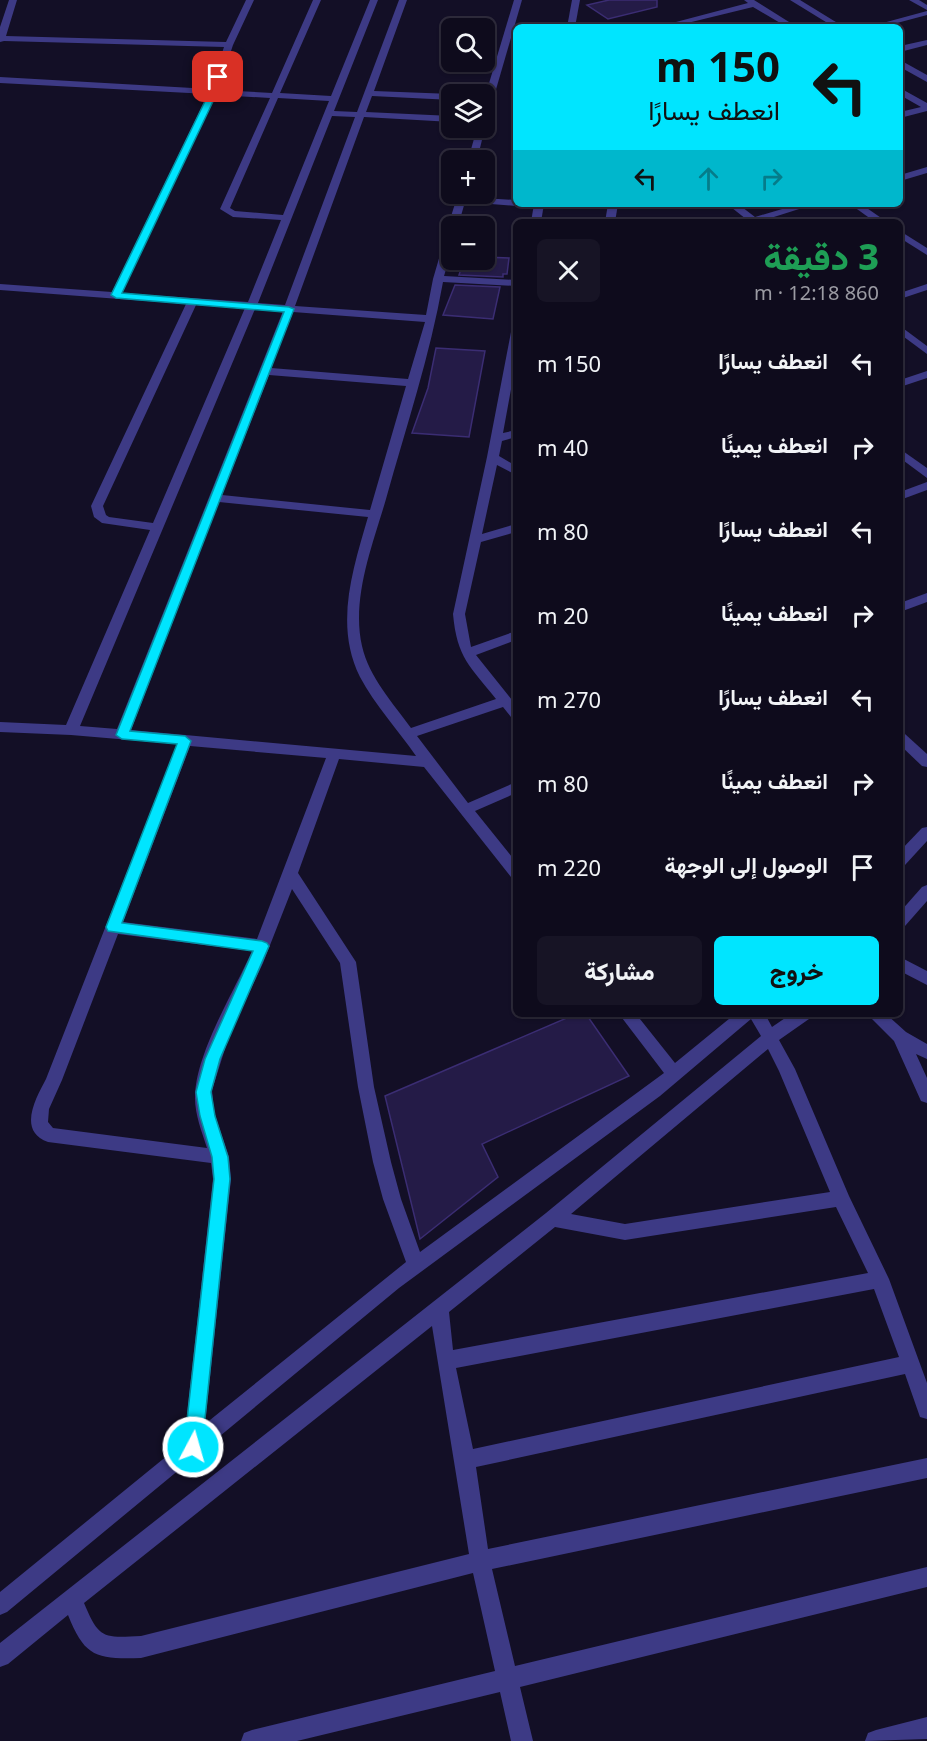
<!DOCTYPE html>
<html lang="ar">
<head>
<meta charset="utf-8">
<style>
  body { margin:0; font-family:"Noto Sans",Vazirmatn,sans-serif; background:#171425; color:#f1f3f6; direction:rtl; height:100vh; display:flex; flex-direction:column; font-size:22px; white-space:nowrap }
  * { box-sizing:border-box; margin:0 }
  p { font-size:20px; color:#9b9ba3 }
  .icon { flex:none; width:33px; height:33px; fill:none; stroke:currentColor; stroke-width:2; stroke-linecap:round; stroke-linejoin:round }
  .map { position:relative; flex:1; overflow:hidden; direction:ltr }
  .details { position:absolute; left:513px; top:219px; width:390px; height:798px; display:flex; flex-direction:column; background:#0e0b1c; border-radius:9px; box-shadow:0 2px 4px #0004,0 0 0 2px #2e2b3b; direction:rtl }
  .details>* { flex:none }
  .top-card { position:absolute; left:513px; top:24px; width:390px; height:183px; border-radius:9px; box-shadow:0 2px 4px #0004,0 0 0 2px #2e2b3b; direction:rtl; background:#00e5ff; color:#111; overflow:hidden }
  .controls { position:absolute; left:441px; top:18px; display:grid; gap:12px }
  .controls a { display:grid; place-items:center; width:54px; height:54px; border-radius:9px; background:#0e0b1c; box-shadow:0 2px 4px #0004,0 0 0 2px #2e2b3b; font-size:30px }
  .pin { position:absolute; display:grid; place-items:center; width:51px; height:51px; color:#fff; margin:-26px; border-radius:12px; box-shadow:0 3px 9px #0006 }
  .me { position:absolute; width:66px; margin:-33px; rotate:6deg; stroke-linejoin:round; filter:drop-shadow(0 0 4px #0008) }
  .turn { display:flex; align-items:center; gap:21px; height:126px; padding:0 24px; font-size:27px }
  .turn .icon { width:78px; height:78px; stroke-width:2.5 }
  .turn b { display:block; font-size:42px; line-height:51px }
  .lanes { display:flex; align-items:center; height:57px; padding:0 24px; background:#0003; justify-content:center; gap:30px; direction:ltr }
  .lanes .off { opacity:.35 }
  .round { display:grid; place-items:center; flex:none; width:63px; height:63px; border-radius:9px; background:#171425 }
  .summary { display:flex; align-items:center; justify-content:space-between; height:102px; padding:0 24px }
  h1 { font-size:36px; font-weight:800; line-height:45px; color:#1e9e55 }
  .cta { display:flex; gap:12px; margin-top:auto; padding:12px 24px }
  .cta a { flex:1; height:69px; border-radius:9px; background:#00e5ff; color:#111; font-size:24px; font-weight:800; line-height:69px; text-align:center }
  .cta a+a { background:#171425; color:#f1f3f6 }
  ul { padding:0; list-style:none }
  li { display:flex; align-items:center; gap:18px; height:84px; padding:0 24px }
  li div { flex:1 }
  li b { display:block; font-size:22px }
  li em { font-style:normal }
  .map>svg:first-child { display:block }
  .building { fill:#241b47; stroke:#3b2d73; stroke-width:1.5 }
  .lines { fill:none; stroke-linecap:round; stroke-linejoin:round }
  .minor { fill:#3d3a85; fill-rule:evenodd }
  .route { fill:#00e5ff; stroke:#0095a6; stroke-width:1.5 }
</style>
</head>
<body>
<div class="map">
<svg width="927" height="1741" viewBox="0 0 927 1741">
  <rect width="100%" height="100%" fill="#130f26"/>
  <g class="building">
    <polygon points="609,0 657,0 657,7 608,19 587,5"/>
    <polygon points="484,257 509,258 507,274 503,274 503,277 459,275 464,260 484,260"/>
    <polygon points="455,285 500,287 493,319 443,315"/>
    <polygon points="436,348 485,351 469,437 412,433 428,388"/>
    <polygon points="576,1014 586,1014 629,1076 482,1144 498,1177 420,1239 385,1096"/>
  </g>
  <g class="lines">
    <g class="minor">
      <path d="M 9,0 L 17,0 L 6,36 L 226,42 L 246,0 L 254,0 L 233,45 L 218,90 L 272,93 L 313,0 L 321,0 L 280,93 L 331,96 L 370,0 L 378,0 L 334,111 L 357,112 L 399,0 L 407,0 L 374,91 L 452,94 L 452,100 L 372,96 L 366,112 L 452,116 L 452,122 L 364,117 L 295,306 L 426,315 L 433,279 L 447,231 L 451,228 L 448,226 L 458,194 L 466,194 L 466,197 L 516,200 L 516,204 L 520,204 L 516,206 L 465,202 L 458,226 L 452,226 L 452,250 L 444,276 L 516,280 L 516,286 L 443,282 C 430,356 406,427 386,499 C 373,544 351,598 362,646 C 369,677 393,703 411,728 L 496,699 C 470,666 457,658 453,614 L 487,457 L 511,332 L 516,329 L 516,362 L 503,433 L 516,430 L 516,437 L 502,441 L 499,456 L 516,466 L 516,475 L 497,465 L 482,534 L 516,524 L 516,532 L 481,542 L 465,614 L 471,647 L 516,631 L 516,640 L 476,655 L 516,705 L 516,719 L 511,717 L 503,707 L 417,736 L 468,803 L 516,782 L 516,793 L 475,811 L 516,862 L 516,879 L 511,877 L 424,767 L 339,759 L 298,873 L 356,962 L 374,1087 L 391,1162 L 401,1199 L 420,1252 L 664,1073 L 619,1014 L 636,1014 L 675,1063 L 735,1014 L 765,1014 L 772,1027 L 791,1014 L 811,1014 L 809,1019 L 779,1040 L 795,1069 L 849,1196 L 889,1279 L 927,1383 L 927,1419 L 920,1417 L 905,1374 L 476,1467 L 488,1549 L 927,1458 L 927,1478 L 492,1569 L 515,1666 L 927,1567 L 927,1587 L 520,1687 L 533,1741 L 511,1741 L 500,1692 L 297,1741 L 241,1741 L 244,1733 L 252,1730 L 495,1671 L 473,1573 L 141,1658 C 97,1659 85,1658 68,1615 L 8,1664 L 0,1667 L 0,1643 L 546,1213 L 761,1036 L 751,1019 L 660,1096 L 399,1288 L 7,1612 L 0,1615 L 0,1592 L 184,1442 L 213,1179 L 211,1163 L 48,1142 C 17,1131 36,1098 46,1079 L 177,744 L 71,735 L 0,732 L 0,722 L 66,725 L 150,530 L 102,523 L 94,517 L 91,506 L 186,304 L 0,290 L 0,284 L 112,292 L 208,94 L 0,83 L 0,77 L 210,89 L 224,47 L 4,41 L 0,42 L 0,27 ZM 216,95 L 270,98 L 220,209 L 233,217 L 281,220 L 248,302 L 122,293 ZM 278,98 L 329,101 L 283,215 L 235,211 L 230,208 ZM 332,116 L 355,117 L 285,305 L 258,303 ZM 196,305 L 245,308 L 153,523 L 109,517 L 106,515 L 103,506 ZM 255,309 L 283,311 L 117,729 L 80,726 ZM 293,312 L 425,322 L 408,379 L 271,368 ZM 269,375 L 406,386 L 370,510 L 222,495 ZM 219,502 L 368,517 C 353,569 334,625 360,677 C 374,704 399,731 416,756 L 131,730 ZM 190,746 L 326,758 L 257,939 L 123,922 ZM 292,889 L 340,963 L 358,1087 L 373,1162 L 383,1199 L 406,1262 L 205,1424 L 231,1179 L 229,1157 L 214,1112 L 212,1090 L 229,1036 L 263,963 ZM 118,934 L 252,951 C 234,992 195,1054 195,1098 C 195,1115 202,1132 207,1148 L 53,1128 L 48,1122 L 49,1109 L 62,1080 ZM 768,1049 L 779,1071 L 830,1192 L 625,1224 L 571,1214 ZM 836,1207 L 868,1273 L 453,1350 L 449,1312 L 555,1227 L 625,1240 ZM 874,1289 L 899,1357 L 473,1449 L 456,1368 ZM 432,1326 L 469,1554 L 141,1636 C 103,1638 99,1639 84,1603 Z"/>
      <polygon points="514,0 522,0 488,117 484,120 484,100"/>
      <polygon points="572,0 580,0 575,27 567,27"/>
      <polygon points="744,0 754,0 797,27 787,27 753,7 671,27 657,27 748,3"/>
      <polygon points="790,0 800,0 844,27 834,27"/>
      <polygon points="909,0 919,0 927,5 927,10"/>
      <polygon points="927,11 927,15 882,27 868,27"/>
      <polygon points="927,40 927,45 900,52 900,46"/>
      <polygon points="900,60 927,75 927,82 900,67"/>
      <polygon points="900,88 927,103 927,111 900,118 900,112 921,107 900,95"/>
      <polygon points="484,127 485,128 477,160 468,160 477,128"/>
      <polygon points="927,167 927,173 900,181 900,175"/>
      <polygon points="534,204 544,204 541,222 531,222"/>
      <polygon points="608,204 618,204 615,222 605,222"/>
      <polygon points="727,204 738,204 755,217 799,204 815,204 758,222 742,222 746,219"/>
      <polygon points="850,204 861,204 887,222 875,222"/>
      <polygon points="900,231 927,248 927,255 900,238"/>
      <polygon points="927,284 927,290 900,299 900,293"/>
      <polygon points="900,326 927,346 927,354 900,334"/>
      <polygon points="927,371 927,378 900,387 900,380"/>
      <polygon points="900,449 927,468 927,478 900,458"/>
      <polygon points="927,482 927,490 900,500 900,492"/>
      <polygon points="927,593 927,602 900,612 900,603"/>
      <polygon points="900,732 905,734 927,754 927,767 922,766 900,745"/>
      <polygon points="927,827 927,841 905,865 900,867 900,851 922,828"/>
      <polygon points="927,885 927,901 905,926 900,928 900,912 922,887"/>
      <polygon points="900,957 927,971 927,985 900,971"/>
      <polygon points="867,1014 886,1014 906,1032 927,1044 927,1059 916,1054 927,1078 927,1103 921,1101 894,1041"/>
      <polygon points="927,1717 927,1739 865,1741 868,1733 876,1730"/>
    </g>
  </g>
  <polygon class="route" points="218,75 222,77 217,93 122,293 289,307 294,309 130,731 185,736 191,741 122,923 262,941 267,943 269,946 220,1059 211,1092 215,1116 228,1157 230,1179 202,1447 199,1453 193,1455 186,1453 184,1447 214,1179 212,1157 200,1116 196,1092 205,1059 253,951 108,931 106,927 177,744 122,739 116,735 284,312 116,298 111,295 209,93 214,77"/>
</svg>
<div class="controls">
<a><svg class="icon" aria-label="search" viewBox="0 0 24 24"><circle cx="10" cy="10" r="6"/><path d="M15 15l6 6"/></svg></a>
<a><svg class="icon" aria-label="layers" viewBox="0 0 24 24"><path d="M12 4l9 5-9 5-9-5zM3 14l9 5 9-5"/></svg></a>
<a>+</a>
<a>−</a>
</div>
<div class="pin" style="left:218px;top:77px;background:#d93025"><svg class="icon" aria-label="arrive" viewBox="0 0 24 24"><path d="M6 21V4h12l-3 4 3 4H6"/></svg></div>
<svg class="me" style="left:193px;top:1447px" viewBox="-20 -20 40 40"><circle r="17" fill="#00e5ff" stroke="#fff" stroke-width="3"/><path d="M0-11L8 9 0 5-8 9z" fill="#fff"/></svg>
<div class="top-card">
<div class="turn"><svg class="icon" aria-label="left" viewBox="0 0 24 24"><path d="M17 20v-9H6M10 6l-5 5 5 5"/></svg><div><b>150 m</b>انعطف يسارًا</div></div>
<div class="lanes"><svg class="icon" aria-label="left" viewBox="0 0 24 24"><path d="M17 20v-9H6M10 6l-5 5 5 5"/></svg><svg class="icon off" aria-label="ahead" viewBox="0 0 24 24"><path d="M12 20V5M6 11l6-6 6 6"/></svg><svg class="icon off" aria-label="right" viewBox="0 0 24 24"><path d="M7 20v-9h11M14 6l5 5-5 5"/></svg></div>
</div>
<section class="details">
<div class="summary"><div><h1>3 دقيقة</h1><p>860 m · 12:18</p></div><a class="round"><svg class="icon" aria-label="close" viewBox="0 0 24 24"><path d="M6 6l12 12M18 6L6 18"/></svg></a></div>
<ul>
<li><svg class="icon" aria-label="left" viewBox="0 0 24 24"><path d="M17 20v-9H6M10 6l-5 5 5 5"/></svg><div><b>انعطف يسارًا</b></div><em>150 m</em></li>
<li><svg class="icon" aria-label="right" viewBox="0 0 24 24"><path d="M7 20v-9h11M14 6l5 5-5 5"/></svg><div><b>انعطف يمينًا</b></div><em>40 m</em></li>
<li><svg class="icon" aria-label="left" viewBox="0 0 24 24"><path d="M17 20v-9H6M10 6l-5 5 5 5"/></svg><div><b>انعطف يسارًا</b></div><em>80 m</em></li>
<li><svg class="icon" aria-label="right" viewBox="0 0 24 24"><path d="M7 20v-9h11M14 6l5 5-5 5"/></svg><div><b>انعطف يمينًا</b></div><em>20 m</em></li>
<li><svg class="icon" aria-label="left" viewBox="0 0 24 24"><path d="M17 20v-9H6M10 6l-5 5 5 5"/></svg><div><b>انعطف يسارًا</b></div><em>270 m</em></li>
<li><svg class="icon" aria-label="right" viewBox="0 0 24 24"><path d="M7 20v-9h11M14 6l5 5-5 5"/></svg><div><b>انعطف يمينًا</b></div><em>80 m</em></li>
<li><svg class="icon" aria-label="arrive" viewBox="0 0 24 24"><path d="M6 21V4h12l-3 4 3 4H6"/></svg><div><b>الوصول إلى الوجهة</b></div><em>220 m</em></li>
</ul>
<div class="cta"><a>خروج</a><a>مشاركة</a></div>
</section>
</div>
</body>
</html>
